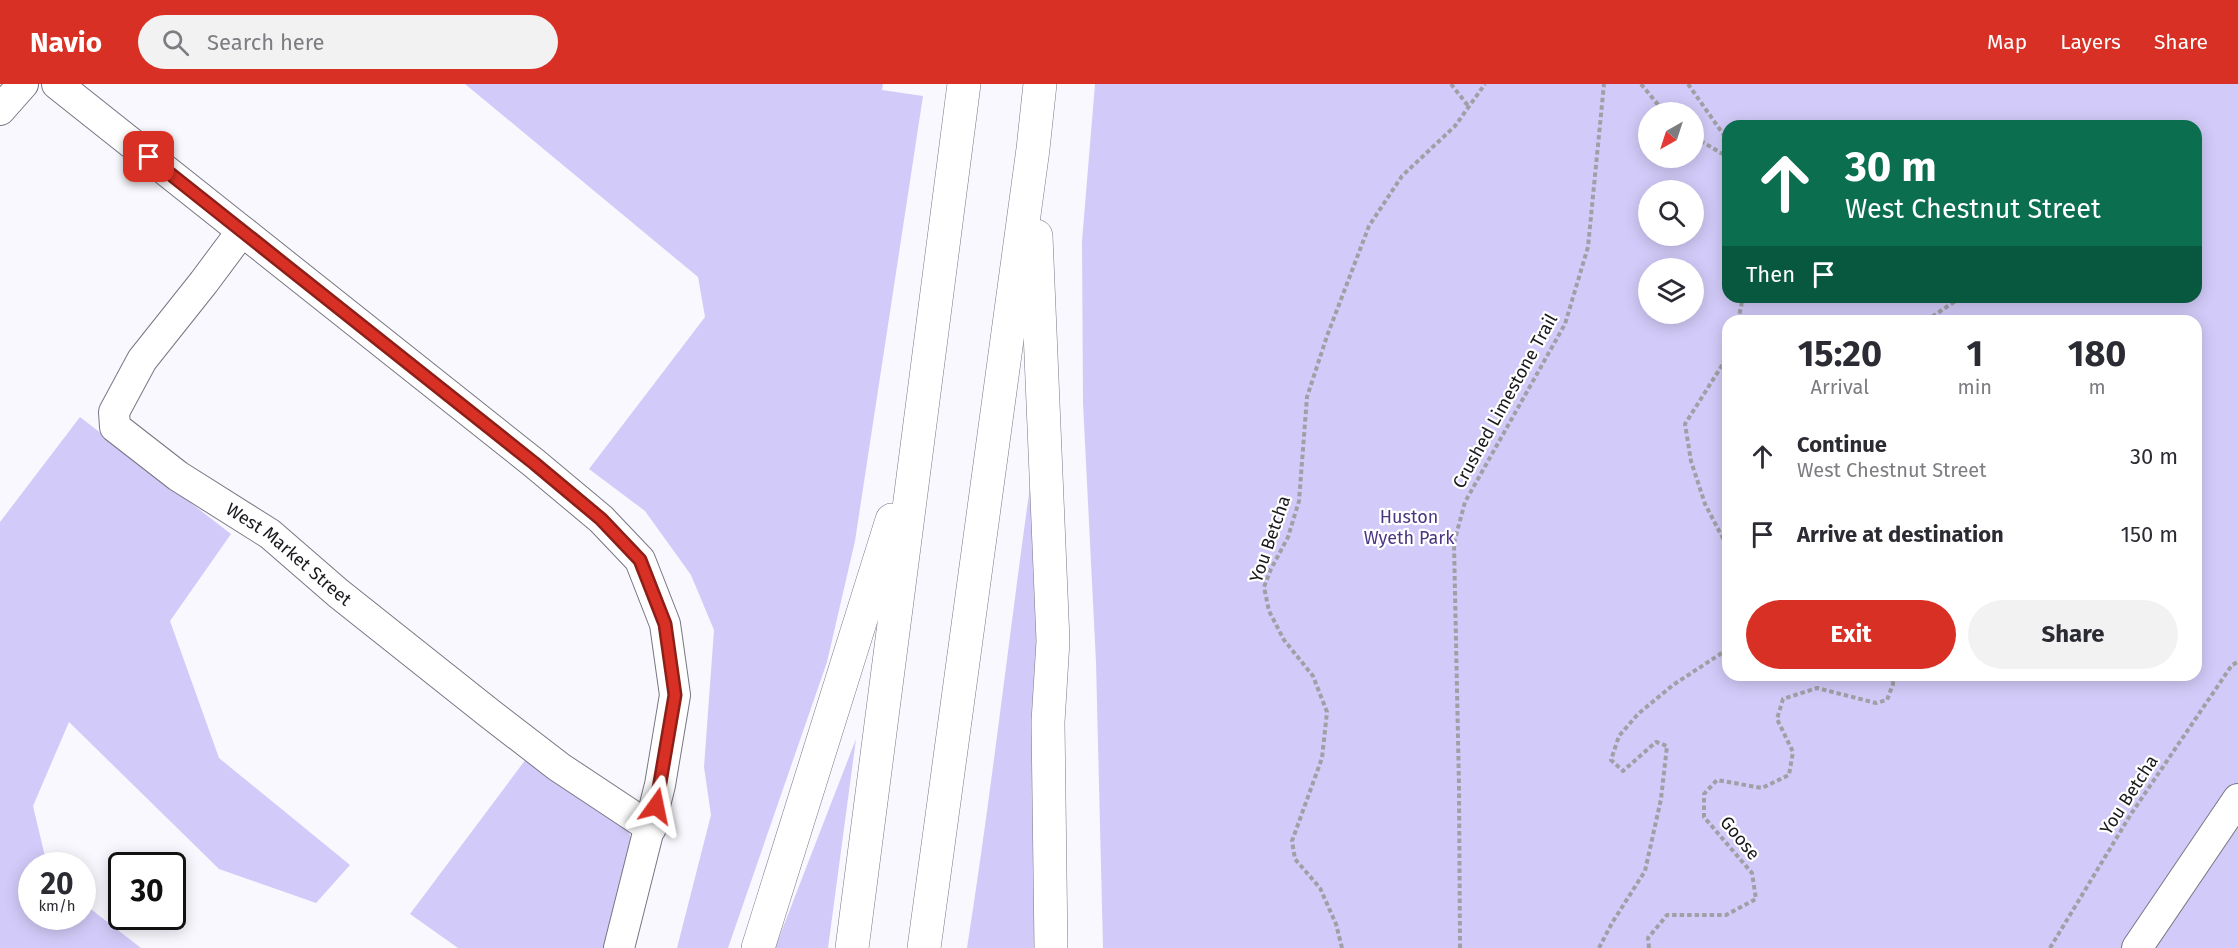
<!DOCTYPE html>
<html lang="en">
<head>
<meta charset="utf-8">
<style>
  body { margin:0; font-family:"Fira Sans",sans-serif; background:#f2f2f3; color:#2b2b33; height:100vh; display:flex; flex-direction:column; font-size:22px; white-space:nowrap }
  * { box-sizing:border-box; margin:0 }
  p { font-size:20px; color:#7c7c81 }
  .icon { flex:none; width:33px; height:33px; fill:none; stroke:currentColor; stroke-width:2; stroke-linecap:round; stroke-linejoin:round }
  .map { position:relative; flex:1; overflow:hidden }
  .panel { position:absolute; left:1722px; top:231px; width:480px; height:366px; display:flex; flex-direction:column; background:#fff; border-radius:18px; box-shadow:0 3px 15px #0003 }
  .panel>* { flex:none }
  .guide { position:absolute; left:1722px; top:36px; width:480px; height:183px; border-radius:18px; box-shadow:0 3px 15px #0003; background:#0b6e4f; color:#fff; overflow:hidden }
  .needle { width:39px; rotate:219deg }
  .tools { position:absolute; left:1638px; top:18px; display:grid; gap:12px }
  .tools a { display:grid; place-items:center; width:66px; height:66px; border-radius:50%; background:#fff; box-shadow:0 3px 15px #0003; font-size:30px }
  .speed { position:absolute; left:18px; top:768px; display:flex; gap:12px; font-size:30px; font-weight:700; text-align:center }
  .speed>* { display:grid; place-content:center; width:78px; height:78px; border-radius:50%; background:#fff; box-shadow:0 3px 15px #0003; line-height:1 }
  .speed small { font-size:15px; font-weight:400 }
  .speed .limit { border:3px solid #111; border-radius:9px; background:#fff; color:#111 }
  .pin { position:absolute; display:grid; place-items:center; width:51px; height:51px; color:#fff; margin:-26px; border-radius:12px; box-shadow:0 3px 9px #0006 }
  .me { position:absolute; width:66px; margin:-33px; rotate:12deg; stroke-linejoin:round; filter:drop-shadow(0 0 4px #0008) }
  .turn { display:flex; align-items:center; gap:21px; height:126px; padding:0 24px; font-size:27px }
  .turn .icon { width:78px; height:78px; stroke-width:2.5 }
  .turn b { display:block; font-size:42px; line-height:51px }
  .then { display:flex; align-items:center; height:57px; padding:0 24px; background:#0003; gap:12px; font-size:22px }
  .eta { display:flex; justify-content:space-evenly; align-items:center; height:102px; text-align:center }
  .eta b { font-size:36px; font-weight:700; line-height:42px }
  .button { display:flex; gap:12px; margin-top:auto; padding:12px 24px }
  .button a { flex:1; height:69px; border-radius:36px; background:#d93025; color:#fff; font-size:24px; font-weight:700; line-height:69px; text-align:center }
  .button a+a { background:#f2f2f3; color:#2b2b33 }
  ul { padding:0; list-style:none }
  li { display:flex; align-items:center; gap:18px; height:78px; padding:0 24px }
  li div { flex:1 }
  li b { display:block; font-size:22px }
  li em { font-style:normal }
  header { display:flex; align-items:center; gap:36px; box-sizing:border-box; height:84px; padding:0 30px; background:#d93025; color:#fff }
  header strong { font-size:28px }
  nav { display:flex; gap:33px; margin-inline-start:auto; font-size:21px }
  .search { width:420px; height:54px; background:#f2f2f3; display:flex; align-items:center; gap:15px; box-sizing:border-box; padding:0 21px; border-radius:33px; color:#7c7c81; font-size:22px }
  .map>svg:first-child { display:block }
  .green { fill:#d2cbf9; fill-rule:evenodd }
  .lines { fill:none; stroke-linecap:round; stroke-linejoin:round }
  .minor-casing { stroke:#787683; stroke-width:32 }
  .motorway-casing { stroke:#787683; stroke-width:34 }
  .path { stroke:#a09fa5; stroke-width:4; stroke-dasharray:4.5 3; stroke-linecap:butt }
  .minor { stroke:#fff; stroke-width:30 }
  .motorway { stroke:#fff; stroke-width:33 }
  .route-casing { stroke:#8d1f18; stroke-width:15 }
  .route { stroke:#d93025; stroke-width:10 }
  .labels { text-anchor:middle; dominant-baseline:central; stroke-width:4.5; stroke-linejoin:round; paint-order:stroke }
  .street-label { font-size:18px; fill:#1a191e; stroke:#fff }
  .park-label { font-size:18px; fill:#4a3582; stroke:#fff }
</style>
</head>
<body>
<header>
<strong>Navio</strong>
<div class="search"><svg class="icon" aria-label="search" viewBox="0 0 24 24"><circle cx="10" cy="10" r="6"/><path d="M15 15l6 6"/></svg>Search here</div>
<nav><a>Map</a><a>Layers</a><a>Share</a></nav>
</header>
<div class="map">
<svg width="2238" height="864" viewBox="0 0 2238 864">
  <rect width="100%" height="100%" fill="#f9f8fe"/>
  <g class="green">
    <polygon points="465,0 883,0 882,6 923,12 855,457 827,578 728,864 677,864 711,731 704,683 714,546 691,491 645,427 589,385 705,233 698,193"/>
    <path d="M 1095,0 L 2238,0 L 2238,864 L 1103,864 L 1096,578 L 1083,319 L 1082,157 ZM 1648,28 L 1694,28 L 1694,74 L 1648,74 ZM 1728,42 L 2196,42 L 2196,213 L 1728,213 ZM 1648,106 L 1694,106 L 1694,152 L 1648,152 ZM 1648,184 L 1694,184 L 1694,230 L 1648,230 ZM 1728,237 L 2196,237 L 2196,591 L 1728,591 Z"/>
    <polygon points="80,333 231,450 170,537 219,674 350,781 316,819 219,785 69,638 33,722 47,781 32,782 32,832 82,832 83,819 141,864 0,864 0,438"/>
    <path d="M 1035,367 L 1058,864 L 967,864 C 993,699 1011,533 1035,367 Z"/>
    <polygon points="856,655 828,864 775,864"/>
    <polygon points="532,667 624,736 638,771 610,864 458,864 410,830"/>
  </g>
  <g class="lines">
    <g class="minor-casing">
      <g id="minor">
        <polyline points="57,0 534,379 601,435 640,476 665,540 675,611 660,701 619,864"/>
        <polyline points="0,26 23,0"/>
        <path id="s1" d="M 242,147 L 204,198 L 142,276 L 114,328 L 115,343 L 178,392 L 270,450 L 338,509 L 489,629 L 559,683 L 651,744"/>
        <polyline points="2137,864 2238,715"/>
      </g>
    </g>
    <g class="motorway-casing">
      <g id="motorway">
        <polyline points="1036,152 1053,557 1048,638 1051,864"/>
        <polyline points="758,864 892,436"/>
        <polyline points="852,864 964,0"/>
        <polyline points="924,864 1033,65 1040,0"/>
      </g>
    </g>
    <g class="path">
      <polyline points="1451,0 1469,23"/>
      <polyline points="1641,0 1664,28"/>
      <polyline points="1688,0 1728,57"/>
      <polyline points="1694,53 1728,73"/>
      <polyline points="1738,237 1743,213"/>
      <polyline points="1926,237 1961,213"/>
      <polyline points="1728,267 1721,283 1685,340 1691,377 1705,420 1728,464"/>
      <polyline points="1342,864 1336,840 1320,804 1295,775 1292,757 1322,674 1327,628 1313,592 1284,556 1269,527 1264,503 1271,485 1288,453 1299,417 1307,313 1327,252 1369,142 1402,92 1455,42 1485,0"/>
      <polyline points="1460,864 1459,703 1454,459 1465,418 1565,240 1588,163 1604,0"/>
      <polyline points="1599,864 1612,839 1645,787 1661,715 1667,662 1656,658 1623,687 1611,676 1619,652 1638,630 1673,601 1728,565"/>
      <polyline points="1649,864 1648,854 1667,831 1726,831 1756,815 1752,789 1704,733 1704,710 1717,696 1762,704 1789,691 1793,668 1777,635 1783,615 1817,604 1876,619 1887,616 1893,600 1893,591"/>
      <polyline points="2050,864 2131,730 2232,581 2238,578"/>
    </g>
    <use href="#minor" class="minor"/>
    <use href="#motorway" class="motorway"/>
  </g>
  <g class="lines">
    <g class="route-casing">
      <polyline id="route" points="149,73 534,379 601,435 640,476 665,540 675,611 656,722"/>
    </g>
    <use href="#route" class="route"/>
  </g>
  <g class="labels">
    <g class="street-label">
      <text transform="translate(1505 317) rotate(-61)">Crushed Limestone Trail</text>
      <text transform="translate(1270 455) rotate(-71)">You Betcha</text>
      <text stroke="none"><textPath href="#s1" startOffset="453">West Market Street</textPath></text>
      <text transform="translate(2129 711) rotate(-57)">You Betcha</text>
      <text transform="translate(1740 754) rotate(50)">Goose</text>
    </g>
    <g class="park-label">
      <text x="1409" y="433">Huston<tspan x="1409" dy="21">Wyeth Park</tspan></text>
    </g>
  </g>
</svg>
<div class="tools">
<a><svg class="needle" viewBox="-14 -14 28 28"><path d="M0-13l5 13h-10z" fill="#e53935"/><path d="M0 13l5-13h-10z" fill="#7c7c81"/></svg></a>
<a><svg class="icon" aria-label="search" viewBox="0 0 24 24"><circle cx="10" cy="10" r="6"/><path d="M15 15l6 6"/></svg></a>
<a><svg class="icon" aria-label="layers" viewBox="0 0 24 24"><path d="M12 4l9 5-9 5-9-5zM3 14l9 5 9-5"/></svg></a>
</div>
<div class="speed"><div>20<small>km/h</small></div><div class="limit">30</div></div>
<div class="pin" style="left:149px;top:73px;background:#d93025"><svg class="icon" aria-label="arrive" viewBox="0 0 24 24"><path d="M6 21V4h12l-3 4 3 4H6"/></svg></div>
<svg class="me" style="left:656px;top:722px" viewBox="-20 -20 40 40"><path d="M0-17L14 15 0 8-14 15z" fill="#d93025" stroke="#fff" stroke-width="4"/></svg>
<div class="guide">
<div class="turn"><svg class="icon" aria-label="ahead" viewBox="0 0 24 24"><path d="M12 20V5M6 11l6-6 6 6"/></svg><div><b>30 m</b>West Chestnut Street</div></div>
<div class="then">Then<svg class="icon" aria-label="arrive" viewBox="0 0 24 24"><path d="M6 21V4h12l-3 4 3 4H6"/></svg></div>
</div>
<section class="panel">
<div class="eta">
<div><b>15:20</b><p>Arrival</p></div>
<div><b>1</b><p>min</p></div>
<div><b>180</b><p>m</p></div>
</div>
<ul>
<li><svg class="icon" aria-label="ahead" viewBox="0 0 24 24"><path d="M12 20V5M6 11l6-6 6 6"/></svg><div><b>Continue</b><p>West Chestnut Street</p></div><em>30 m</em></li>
<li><svg class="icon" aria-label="arrive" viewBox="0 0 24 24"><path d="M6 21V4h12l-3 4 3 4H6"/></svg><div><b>Arrive at destination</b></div><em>150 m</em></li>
</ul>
<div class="button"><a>Exit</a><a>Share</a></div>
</section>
</div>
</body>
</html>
